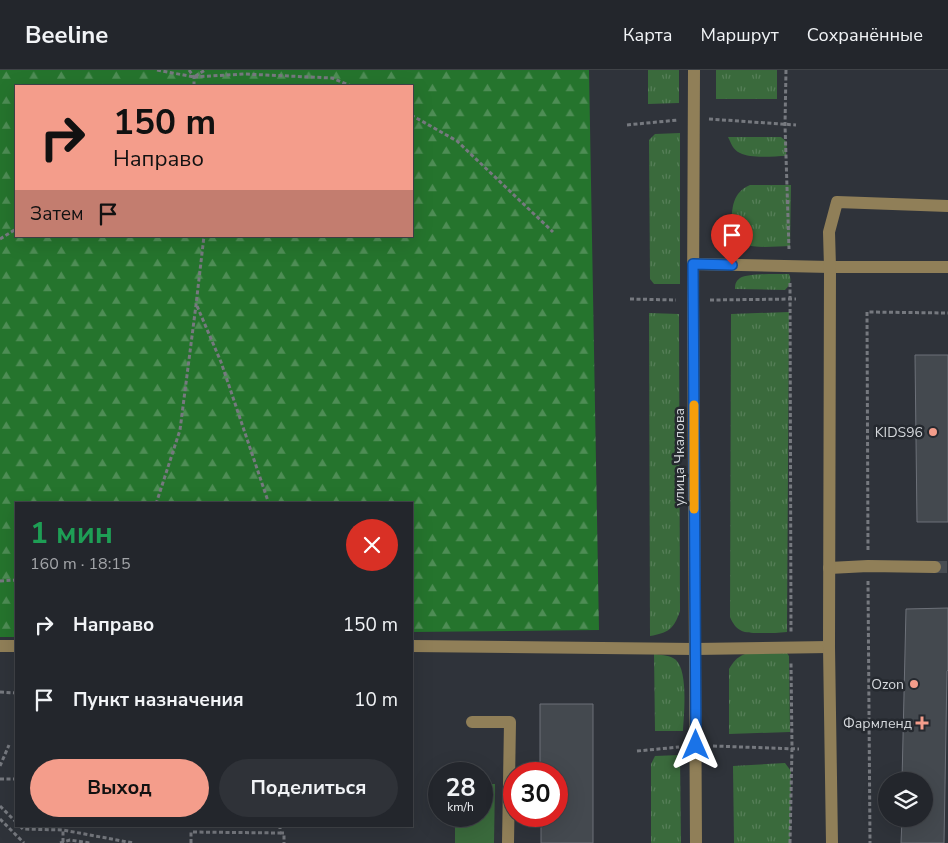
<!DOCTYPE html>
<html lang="ru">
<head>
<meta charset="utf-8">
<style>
  body { margin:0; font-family:"Nunito Sans",sans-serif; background:#2f3238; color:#f1f3f6; height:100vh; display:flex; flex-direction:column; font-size:19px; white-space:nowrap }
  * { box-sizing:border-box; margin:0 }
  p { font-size:16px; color:#a3a5a9 }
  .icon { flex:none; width:28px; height:28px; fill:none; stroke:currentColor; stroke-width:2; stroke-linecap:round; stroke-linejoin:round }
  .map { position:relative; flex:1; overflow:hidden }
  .sheet { position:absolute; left:15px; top:432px; width:398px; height:325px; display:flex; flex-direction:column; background:#23262c; border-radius:0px; box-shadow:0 5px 20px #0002,0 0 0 1px #404348 }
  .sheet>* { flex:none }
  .top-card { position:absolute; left:15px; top:15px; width:398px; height:152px; border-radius:0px; box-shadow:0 5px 20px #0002,0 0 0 1px #404348; background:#f49d8b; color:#111; overflow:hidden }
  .tools { position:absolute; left:878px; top:702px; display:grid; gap:10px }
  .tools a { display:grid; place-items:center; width:55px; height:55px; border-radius:50%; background:#23262c; box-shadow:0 5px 20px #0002,0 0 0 1px #404348; font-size:25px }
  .speed { position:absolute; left:428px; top:692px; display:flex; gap:10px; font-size:25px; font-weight:700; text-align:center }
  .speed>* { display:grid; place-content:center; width:65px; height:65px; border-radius:50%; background:#23262c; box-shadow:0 5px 20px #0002,0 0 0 1px #404348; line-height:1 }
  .speed small { font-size:12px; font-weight:400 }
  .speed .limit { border:8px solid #d22; background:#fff; color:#111 }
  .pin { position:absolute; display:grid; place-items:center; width:42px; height:42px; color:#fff; margin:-51px -21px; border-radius:50% 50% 50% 0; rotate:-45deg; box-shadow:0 0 5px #0007 }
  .pin .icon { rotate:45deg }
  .me { position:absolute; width:55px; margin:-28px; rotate:0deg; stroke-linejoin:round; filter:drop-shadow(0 0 4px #0008) }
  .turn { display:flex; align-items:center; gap:18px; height:105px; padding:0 15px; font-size:22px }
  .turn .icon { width:65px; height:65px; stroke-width:2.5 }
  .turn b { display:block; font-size:35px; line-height:42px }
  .then { display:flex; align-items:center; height:48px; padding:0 15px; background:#0003; gap:10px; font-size:19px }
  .round { display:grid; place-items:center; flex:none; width:52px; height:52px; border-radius:26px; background:#2f3238 }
  .overview { display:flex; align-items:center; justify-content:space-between; height:85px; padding:0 15px }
  h1 { font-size:30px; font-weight:700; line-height:38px; color:#1e9e55 }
  .cta { display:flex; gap:10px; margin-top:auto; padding:10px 15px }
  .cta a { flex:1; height:58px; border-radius:30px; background:#f49d8b; color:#111; font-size:20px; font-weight:700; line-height:58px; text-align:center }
  .cta a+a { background:#2f3238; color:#f1f3f6 }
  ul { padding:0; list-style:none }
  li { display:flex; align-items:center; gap:15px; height:75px; padding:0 15px }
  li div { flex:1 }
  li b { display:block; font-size:19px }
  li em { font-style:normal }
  header { display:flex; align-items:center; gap:30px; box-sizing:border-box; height:70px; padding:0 25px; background:#23262c; border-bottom:1px solid #404348 }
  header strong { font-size:24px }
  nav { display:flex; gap:28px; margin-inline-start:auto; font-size:18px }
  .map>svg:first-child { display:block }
  .grass { fill:url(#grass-tufts) }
  .forest { fill:url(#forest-firs); fill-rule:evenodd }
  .green { fill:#3a6a3c }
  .building { fill:#44494f; stroke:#6d7179 }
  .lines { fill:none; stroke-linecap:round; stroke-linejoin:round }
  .minor-tunnel { stroke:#484c52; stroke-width:12; stroke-dasharray:12 6; stroke-linecap:butt }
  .path { stroke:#76797f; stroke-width:3; stroke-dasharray:4 2.5; stroke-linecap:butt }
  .minor { stroke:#907f58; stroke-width:12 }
  .route-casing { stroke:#114b97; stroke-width:12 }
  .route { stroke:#1a73e8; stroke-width:9 }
  .slow { stroke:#f59e0b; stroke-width:9 }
  .poi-dot { fill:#f49d8b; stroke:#25292f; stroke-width:2 }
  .labels { text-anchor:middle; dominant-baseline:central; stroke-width:5; stroke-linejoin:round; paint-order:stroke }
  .poi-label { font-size:14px; fill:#d5d8dc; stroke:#25292f; text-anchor:end }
  .street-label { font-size:14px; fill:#d5d8dc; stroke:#25292f }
</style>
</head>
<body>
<header>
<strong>Beeline</strong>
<nav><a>Карта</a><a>Маршрут</a><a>Сохранённые</a></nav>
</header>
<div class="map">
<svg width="948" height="773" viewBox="0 0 948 773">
  <defs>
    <pattern id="grass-tufts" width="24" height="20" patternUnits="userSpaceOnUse" patternTransform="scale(1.25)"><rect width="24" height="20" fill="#3a6a3c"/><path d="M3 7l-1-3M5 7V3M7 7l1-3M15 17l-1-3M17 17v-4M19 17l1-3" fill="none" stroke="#567f58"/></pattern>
    <pattern id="forest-firs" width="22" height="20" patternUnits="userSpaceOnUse" patternTransform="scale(1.25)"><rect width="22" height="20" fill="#25742d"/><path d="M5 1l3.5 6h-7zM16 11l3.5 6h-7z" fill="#4e8d55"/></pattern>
  </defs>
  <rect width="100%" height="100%" fill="#2f333a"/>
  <g class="grass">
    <polygon points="648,0 679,0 679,33 648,34"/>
    <rect x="716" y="0" width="61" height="29"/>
    <polygon points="680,63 680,214 654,214 650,209 649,70 655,64"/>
    <path d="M 728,67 L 781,67 L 787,72 L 786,86 C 774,86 751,89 740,83 C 733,80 731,73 728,67 Z"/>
    <path d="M 750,115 L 791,115 L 790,176 C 777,176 756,179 744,174 C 729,167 729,136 738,124 C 741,120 745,117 750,115 Z"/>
    <path d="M 789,204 C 792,211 790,215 785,220 L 735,219 C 735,214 736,211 740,208 C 749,203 778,204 789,204 Z"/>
    <path d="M 789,242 L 787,562 C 779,563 771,563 763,563 C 747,563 737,564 730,547 L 731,244 Z"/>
    <path d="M 649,243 L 679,244 L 680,541 C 674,559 668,563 650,566 Z"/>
    <path d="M 787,583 L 789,586 L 790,662 L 729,664 L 729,599 C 733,592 737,587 745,584 Z"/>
    <path d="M 654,584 C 660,585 668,585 673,588 C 689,595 684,645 683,661 L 655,661 Z"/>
    <polygon points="680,685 681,773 651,773 651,694 655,686"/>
    <polygon points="785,693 791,701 790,773 734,773 733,696"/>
  </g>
  <path class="forest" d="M 0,0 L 589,0 L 599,560 L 411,562 L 411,434 L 16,434 L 16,567 L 0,567 ZM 16,16 L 411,16 L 411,166 L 16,166 Z"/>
  <polygon class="green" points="481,714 495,714 494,773 455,773 455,746 481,746"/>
  <g class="building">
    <polygon points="915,285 948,285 948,452 917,452"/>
    <polygon points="948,538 948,600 947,601 944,773 901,773 902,749 924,749 924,711 902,711 906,539"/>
    <polygon points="540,634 593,634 593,773 541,773 541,746 556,746 556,704 540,704"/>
  </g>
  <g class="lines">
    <polyline class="minor-tunnel" points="935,497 948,497"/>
    <g class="path">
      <polyline points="157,0 194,7 205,0"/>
      <polyline points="189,0 194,7 194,16"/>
      <polyline points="786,0 785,55 789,179"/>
      <polyline points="194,7 244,4 332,8 351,16"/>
      <polyline points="411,45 457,71 553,162"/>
      <polyline points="709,49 796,55"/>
      <polyline points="627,55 678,50"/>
      <polyline points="0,169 16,159"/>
      <polyline points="790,213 791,562"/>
      <polyline points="630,229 676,230"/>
      <polyline points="710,230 796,229"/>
      <polyline points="197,236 221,292 269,434"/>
      <polyline points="156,434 180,360 196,235 204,166"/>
      <polyline points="868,480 867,242 948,243"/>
      <polyline points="0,511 16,510"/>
      <polyline points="868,511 870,773"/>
      <polyline points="0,622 16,623"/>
      <polyline points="411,625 412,625"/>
      <polyline points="713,676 799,679"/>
      <polyline points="637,681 679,677"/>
      <polyline points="0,696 9,675"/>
      <polyline points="0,709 16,709"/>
      <polyline points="0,736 16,752"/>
      <polyline points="0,749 24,773"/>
      <polyline points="20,756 23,759 63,760 133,773"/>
      <polyline points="280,763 284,763 284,773"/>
      <polyline points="63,772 63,760"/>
      <polyline points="60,773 70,770 90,773"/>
      <polyline points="191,773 191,762 280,763 280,756"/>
      <polyline points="790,773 792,678 791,593"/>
    </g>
    <g class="minor">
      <polyline points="694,0 693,230 696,773"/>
      <polyline points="693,194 830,197 948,197"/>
      <polyline points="829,498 868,496 935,497"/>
      <polyline points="0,576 16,576"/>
      <polyline points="411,576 695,579 829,577"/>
      <polyline points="472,652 510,652 508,773"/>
      <polyline points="832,773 829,577 830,197 829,162 837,132 948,136"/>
    </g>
  </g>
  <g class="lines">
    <g class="route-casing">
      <polyline id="route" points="696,675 693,194 732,195"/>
    </g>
    <use href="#route" class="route"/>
    <polyline class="slow" points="694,335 694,439"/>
  </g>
  <g class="poi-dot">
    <circle cx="933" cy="362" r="5"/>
    <circle cx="914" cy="614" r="5"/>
    <path d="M919.5 645.5h5v5h5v5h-5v5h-5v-5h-5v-5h5z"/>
  </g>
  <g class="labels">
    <g class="poi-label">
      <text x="923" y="362">KIDS96</text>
      <text x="904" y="614">Ozon</text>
      <text x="912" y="653">Фармленд</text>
    </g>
    <g class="street-label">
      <text transform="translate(679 387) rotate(-90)">улица Чкалова</text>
    </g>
  </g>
</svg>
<div class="tools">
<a><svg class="icon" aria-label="layers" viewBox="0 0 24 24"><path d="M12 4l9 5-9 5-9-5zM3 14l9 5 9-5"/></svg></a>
</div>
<div class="speed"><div>28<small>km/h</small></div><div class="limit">30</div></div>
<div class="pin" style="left:732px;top:195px;background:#d93025"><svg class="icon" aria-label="arrive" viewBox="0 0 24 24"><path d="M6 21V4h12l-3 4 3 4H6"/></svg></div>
<svg class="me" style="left:696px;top:675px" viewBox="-20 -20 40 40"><path d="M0-17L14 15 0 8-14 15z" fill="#1a73e8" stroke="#fff" stroke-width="4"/></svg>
<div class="top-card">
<div class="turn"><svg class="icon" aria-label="right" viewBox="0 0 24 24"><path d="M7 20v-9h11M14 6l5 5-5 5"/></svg><div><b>150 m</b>Направо</div></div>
<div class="then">Затем<svg class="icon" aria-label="arrive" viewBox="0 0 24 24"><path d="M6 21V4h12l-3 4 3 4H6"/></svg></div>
</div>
<section class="sheet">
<div class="overview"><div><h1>1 мин</h1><p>160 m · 18:15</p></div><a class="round" style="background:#d93025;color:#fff"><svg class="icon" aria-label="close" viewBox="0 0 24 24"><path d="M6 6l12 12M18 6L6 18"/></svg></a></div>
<ul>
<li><svg class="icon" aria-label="right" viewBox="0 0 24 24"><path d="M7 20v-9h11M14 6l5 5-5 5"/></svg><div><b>Направо</b></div><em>150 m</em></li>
<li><svg class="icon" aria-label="arrive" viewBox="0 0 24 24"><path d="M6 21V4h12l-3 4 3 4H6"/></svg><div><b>Пункт назначения</b></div><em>10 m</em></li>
</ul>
<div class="cta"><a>Выход</a><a>Поделиться</a></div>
</section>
</div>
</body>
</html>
